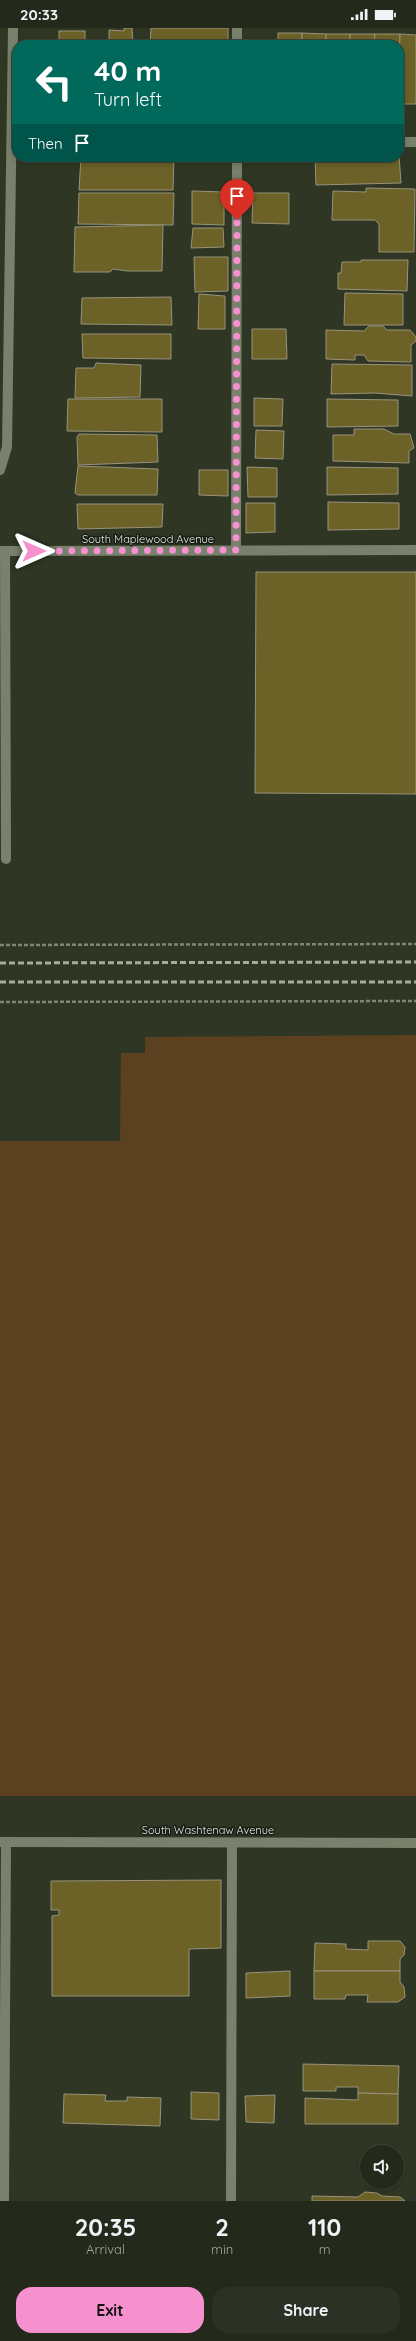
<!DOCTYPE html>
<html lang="en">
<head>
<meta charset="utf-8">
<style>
  body { margin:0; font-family:Quicksand,sans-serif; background:#2b3124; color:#f1f3f6; height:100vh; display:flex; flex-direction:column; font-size:15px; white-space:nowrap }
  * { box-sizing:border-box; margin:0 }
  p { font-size:13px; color:#a3a6a3 }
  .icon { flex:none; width:22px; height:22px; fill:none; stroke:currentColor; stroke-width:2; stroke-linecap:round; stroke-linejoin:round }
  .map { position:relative; height:2173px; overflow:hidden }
  .side { display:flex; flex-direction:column; background:#23291b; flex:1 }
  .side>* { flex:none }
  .banner { position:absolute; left:12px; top:12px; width:392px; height:122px; border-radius:16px; box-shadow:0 2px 6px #0003,0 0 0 1px #40453a; background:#00695c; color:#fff; overflow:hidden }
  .fabs { position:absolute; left:360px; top:2117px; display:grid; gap:8px }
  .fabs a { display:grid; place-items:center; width:44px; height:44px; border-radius:50%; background:#23291b; box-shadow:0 2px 6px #0003,0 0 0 1px #40453a; font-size:20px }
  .pin { position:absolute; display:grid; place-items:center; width:34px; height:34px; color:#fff; margin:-41px -17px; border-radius:50% 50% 50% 0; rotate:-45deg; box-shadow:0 0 4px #0007 }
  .pin .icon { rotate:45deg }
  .me { position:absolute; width:44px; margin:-22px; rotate:90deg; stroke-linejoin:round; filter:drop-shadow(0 0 3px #0008) }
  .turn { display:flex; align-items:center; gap:14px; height:84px; padding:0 16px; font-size:18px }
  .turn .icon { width:52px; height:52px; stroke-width:2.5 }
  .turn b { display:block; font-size:28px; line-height:34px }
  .then { display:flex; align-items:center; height:38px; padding:0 16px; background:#0003; gap:8px; font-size:15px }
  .eta { display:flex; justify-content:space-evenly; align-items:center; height:68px; text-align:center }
  .eta b { font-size:24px; font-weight:700; line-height:28px }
  .primary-button { display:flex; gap:8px; margin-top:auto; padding:8px 16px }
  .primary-button a { flex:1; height:46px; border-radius:16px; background:#f690cf; color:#111; font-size:16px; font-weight:700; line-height:46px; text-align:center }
  .primary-button a+a { background:#2b3124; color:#f1f3f6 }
  .status { display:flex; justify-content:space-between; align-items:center; height:28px; padding:0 20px; background:#23291b; direction:ltr }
  .status svg { height:11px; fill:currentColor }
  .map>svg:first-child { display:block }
  .green { fill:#5c4120 }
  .building { fill:#6c6127; stroke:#98937c }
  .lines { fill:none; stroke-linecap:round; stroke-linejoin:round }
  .path { stroke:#7f8677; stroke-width:2.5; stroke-dasharray:4 2; stroke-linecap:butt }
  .lane { stroke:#78816c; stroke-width:10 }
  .street { stroke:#78816c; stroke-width:10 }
  .rail { stroke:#a6ac9e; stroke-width:3; stroke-dasharray:6 3; stroke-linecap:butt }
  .route { stroke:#f690cf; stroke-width:7; stroke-dasharray:0 12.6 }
  .labels { text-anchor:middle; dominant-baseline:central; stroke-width:3; stroke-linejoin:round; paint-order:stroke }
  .street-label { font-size:11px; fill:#e4eade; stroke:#191d15 }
</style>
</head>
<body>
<div class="status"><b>20:33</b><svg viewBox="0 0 49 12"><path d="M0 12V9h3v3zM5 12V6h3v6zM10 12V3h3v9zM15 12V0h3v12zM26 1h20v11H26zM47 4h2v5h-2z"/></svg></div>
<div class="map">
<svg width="416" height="2173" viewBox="0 0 416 2173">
  <rect width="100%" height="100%" fill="#2f3724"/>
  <polygon class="green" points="416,1007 416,1768 0,1768 0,1113 120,1113 121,1025 145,1025 145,1009"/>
  <g class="building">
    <polygon points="124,0 132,0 133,17 109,17 109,2 124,3"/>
    <polygon points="151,0 228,0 228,17 150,17"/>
    <rect x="59" y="3" width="26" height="14"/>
    <rect x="278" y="5" width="24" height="12"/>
    <polygon points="302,5 326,6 326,17 302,17"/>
    <rect x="326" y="6" width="24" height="11"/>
    <polygon points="350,6 375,6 374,17 350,17"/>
    <polygon points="375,6 400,6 399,46 399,17 374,17"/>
    <polygon points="400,6 416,7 416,76 402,76 399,46"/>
    <polygon points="399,127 401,155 316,157 315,130 399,129"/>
    <polygon points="81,129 174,129 173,162 79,162"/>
    <polygon points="366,160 415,161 414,224 379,224 379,196 375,192 332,192 333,163 366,164"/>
    <polygon points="192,163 224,164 224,197 192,196"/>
    <polygon points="79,165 174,165 173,197 78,196"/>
    <polygon points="253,165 289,165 289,196 252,195"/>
    <polygon points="163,197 162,243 128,243 113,241 110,244 74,244 75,199"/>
    <polygon points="193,200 223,200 224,219 191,220"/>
    <polygon points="194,229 228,229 228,263 195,264"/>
    <polygon points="361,232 408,232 407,263 338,261 338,245 341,245 342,234 361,234"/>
    <polygon points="345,265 403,266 403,297 344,297"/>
    <polygon points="199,266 225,268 225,301 198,301"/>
    <polygon points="171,269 172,297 81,296 82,270"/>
    <polygon points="369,298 383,298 387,302 410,302 416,309 416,313 411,317 411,334 368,333 364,327 355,327 355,332 326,331 326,302 364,303"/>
    <polygon points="252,301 286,301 287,331 252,331"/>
    <polygon points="82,306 171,306 171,331 83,330"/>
    <polygon points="96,335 141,337 140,369 75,370 76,340 94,340"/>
    <polygon points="332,336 412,337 412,368 375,365 331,366"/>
    <polygon points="254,370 283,371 282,398 254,398"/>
    <polygon points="68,371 162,371 162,404 67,403"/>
    <polygon points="327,371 398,372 398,398 327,399"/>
    <polygon points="354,401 384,401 394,406 410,406 414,420 409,423 409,435 333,433 333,407 354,407"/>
    <polygon points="256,402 284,403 283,431 255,430"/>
    <polygon points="79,406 157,407 158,434 78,437 77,409"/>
    <polygon points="78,438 158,441 157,467 78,467 75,465"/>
    <polygon points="247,439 277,440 277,469 248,469"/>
    <polygon points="327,439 398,440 398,466 327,467"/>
    <polygon points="199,442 228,442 228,468 199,467"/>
    <polygon points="328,474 399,475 399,501 328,502"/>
    <polygon points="246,475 275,475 275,504 246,505"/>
    <polygon points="77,476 163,476 162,499 78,501"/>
    <polygon points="256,544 416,544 416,766 255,765"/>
    <polygon points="221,1852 221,1920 189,1921 189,1968 52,1968 52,1888 59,1887 59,1882 51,1882 51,1853"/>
    <polygon points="368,1913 400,1913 405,1919 404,1927 400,1931 400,1943 314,1943 315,1915 346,1916 346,1921 368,1922"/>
    <polygon points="290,1943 290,1968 246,1970 246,1945"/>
    <polygon points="314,1943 400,1943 400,1954 404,1959 405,1969 398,1974 367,1974 368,1967 346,1967 345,1971 314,1971"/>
    <polygon points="303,2036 399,2038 398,2066 358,2065 358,2059 336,2059 336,2063 303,2063"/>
    <polygon points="191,2064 219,2065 219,2092 191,2091"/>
    <polygon points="358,2065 398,2066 398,2096 305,2096 305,2070 358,2072"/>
    <polygon points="64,2066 106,2067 105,2073 127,2073 127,2069 161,2070 160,2098 63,2095"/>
    <polygon points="275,2067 274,2095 246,2094 245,2068"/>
    <polygon points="365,2164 377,2165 382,2168 400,2169 405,2173 312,2173 312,2168 358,2169"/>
  </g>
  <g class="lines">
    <g class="path">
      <polyline points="0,917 416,916"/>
      <polyline points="0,974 416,973"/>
    </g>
    <g class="lane">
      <polyline points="237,17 237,0"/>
      <polyline points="399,114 416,114"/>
      <polyline points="236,522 237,129"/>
      <polyline points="231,2173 232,1815"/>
    </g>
    <g class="street">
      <polyline points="0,442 7,419 13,0"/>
      <polyline points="0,523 416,522"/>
      <polyline points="5,523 6,831"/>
      <polyline points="0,1814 416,1815"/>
      <polyline points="4,2173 6,1814"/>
    </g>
    <g class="rail">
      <polyline points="0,935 416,934"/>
      <polyline points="0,954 416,954"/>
    </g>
  </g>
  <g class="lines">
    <polyline class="route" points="34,523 236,522 237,192"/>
  </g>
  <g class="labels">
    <g class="street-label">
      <text x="148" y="511">South Maplewood Avenue</text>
      <text x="208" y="1802">South Washtenaw Avenue</text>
    </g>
  </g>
</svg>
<div class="fabs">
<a><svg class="icon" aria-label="sound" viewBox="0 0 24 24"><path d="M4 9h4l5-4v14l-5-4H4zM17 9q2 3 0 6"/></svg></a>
</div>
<div class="pin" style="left:237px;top:192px;background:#d93025"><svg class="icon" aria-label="arrive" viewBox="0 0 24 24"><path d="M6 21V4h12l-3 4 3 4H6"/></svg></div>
<svg class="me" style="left:34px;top:523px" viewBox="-20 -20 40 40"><path d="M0-17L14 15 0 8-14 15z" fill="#f690cf" stroke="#fff" stroke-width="4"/></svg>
<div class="banner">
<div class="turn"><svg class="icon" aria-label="left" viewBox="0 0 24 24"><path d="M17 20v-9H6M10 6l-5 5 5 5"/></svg><div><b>40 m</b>Turn left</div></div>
<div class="then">Then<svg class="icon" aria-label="arrive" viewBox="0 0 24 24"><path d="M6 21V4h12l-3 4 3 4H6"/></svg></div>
</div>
</div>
<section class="side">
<div class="eta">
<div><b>20:35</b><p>Arrival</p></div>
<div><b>2</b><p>min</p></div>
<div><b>110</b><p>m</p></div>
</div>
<div class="primary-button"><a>Exit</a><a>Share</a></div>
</section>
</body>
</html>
